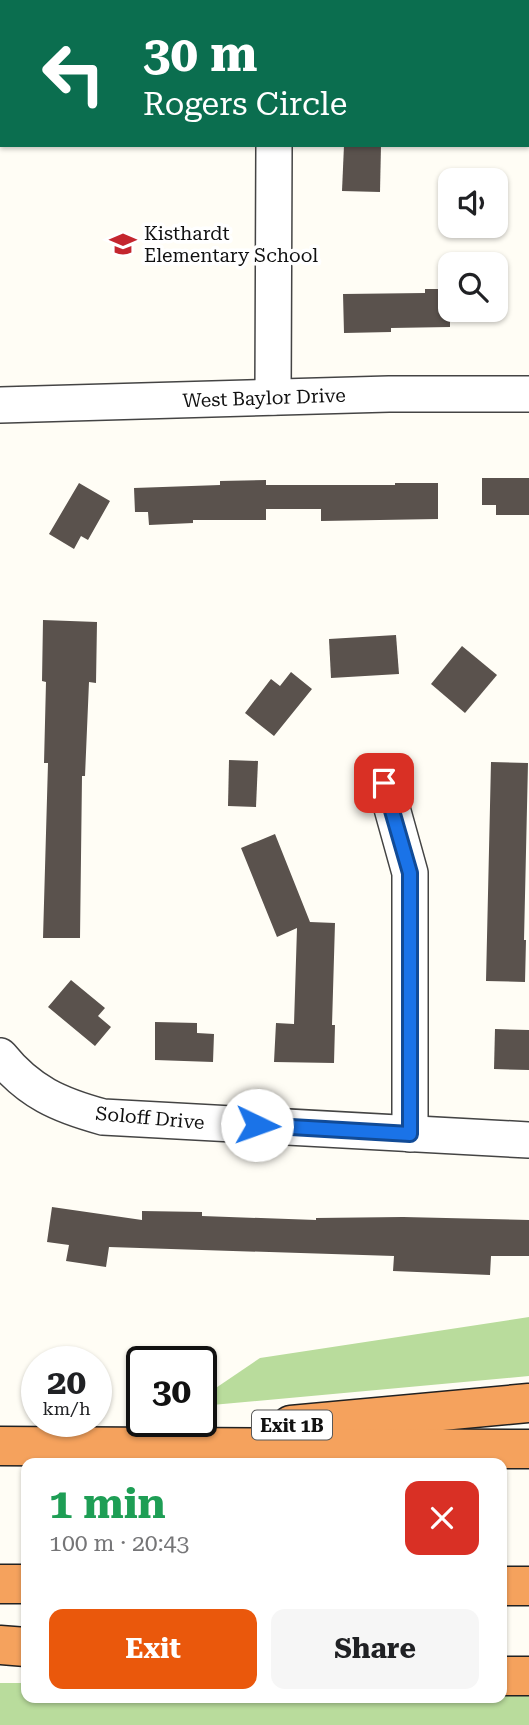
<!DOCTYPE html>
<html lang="en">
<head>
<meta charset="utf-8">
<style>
  body { margin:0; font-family:"Roboto Serif",serif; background:#f6f6f6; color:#202124; height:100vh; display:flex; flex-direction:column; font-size:26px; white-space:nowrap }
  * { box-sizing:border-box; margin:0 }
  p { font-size:23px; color:#757577 }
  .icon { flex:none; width:38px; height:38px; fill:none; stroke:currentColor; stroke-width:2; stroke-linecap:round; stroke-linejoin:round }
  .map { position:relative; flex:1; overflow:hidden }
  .panel { position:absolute; left:21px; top:1458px; width:486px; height:245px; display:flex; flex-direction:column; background:#fff; border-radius:14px; box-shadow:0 2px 5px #0004 }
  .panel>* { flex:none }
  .guide { position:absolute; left:0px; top:0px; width:530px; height:147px; box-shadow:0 2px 5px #0004; background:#0b6e4f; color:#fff; overflow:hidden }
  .buttons { position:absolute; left:438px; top:168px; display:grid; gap:14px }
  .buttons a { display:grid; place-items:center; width:70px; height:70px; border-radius:14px; background:#fff; box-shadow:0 2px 5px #0004; font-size:35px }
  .speed { position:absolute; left:21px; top:1346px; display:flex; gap:14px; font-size:35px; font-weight:700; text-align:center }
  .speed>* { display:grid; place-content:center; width:91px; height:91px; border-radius:50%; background:#fff; box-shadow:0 2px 5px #0004; line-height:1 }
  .speed small { font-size:18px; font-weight:400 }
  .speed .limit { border:4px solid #111; border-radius:10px; background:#fff; color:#111 }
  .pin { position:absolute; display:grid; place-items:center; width:60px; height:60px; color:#fff; margin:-30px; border-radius:14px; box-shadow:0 4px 10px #0006 }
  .me { position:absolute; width:77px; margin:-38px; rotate:93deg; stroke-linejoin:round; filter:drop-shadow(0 0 5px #0008) }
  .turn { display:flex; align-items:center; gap:24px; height:147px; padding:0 28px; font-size:32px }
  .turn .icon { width:91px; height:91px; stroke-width:2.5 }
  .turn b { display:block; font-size:49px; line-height:60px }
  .round { display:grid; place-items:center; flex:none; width:74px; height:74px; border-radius:14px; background:#f6f6f6 }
  .summary { display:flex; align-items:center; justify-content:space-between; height:119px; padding:0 28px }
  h1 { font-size:42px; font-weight:700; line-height:52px; color:#1e9e55 }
  .action { display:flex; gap:14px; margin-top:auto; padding:14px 28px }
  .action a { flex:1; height:80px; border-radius:14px; background:#ea580c; color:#fff; font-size:28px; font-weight:700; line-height:80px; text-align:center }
  .action a+a { background:#f6f6f6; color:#202124 }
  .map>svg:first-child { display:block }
  .forest { fill:#b9dc9c }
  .building { fill:#5a524d }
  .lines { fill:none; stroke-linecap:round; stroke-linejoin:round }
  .lane-casing { stroke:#444; stroke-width:20 }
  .street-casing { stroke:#444; stroke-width:38 }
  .highway-casing { stroke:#222; stroke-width:41 }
  .lane { stroke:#fff; stroke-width:18 }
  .street { stroke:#fff; stroke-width:35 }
  .highway { stroke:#f5a25d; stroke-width:38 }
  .route-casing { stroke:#114b97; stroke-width:18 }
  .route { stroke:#1a73e8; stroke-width:12 }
  .labels { text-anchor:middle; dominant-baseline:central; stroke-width:7; stroke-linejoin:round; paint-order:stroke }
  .shield { fill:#fff; stroke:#585858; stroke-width:2 }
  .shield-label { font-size:18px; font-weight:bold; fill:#111 }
  .poi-label { font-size:19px; fill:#111; stroke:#fff; text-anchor:start }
  .street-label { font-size:19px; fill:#111; stroke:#fff }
</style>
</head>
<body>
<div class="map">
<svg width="529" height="1725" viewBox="0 0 529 1725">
  <rect width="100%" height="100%" fill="#fffdf5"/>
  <g class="forest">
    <polygon points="529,1317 529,1376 201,1406 201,1398 260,1358"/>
    <polygon points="0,1683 26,1683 26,1698 529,1696 529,1725 0,1725"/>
  </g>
  <g class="building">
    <polygon points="344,145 381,145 380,192 342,191"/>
    <polygon points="425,289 450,289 450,327 391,328 391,332 344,333 343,294 425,293"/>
    <polygon points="482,478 529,478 529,515 496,515 496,505 482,505"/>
    <polygon points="266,480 266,485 395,485 395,483 438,483 438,519 321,521 321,509 266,509 266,520 193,520 193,523 149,525 148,512 135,512 134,488 220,485 220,481"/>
    <polygon points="79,483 110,501 88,540 81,536 74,549 49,534"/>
    <polygon points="43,620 97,622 96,683 89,682 85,776 82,776 80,938 43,938 48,763 44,763 46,682 42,681"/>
    <polygon points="396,635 399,674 331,678 329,639"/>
    <polygon points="462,646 497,675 465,713 431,684"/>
    <polygon points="291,672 312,689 274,736 245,713 271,679 280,686"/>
    <polygon points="229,760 258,761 256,807 228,806"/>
    <polygon points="491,762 528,763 524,940 526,940 525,982 486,981"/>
    <polygon points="275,834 310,922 335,923 332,1025 335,1025 334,1063 274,1062 276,1023 294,1024 297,928 277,937 241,848"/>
    <polygon points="71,980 105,1008 98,1016 111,1027 95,1046 48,1007"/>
    <polygon points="155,1022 197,1023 197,1033 214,1034 213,1062 155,1060"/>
    <polygon points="495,1029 529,1030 529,1070 494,1069"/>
    <polygon points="52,1207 142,1220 142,1211 202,1212 202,1216 316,1220 316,1218 403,1217 529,1220 529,1256 491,1256 490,1275 393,1271 394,1256 109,1247 106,1267 66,1261 69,1245 47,1242"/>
  </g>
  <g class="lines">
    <g class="lane-casing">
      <polyline id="lane" points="180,0 181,2"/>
    </g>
    <g class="street-casing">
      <g id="street">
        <polyline points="275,2 275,0"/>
        <polyline points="273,397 274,145"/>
        <polyline points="0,405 389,394 529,394"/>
        <polyline points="385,783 410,873 410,1134"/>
        <path d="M 0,1056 C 29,1092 59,1105 103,1117 L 529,1140"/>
      </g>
    </g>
    <g class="highway-casing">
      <g id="highway">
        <polyline points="291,1425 529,1403"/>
        <polyline points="0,1446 529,1449"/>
        <polyline points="0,1584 26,1584"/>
        <polyline points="502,1586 529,1586"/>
        <polyline points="0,1645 26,1647"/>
        <polyline points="502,1676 529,1676"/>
      </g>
    </g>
    <use href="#lane" class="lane"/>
    <use href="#street" class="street"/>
    <use href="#highway" class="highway"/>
  </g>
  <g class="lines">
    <g class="route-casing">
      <polyline id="route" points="257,1125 410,1134 410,873 384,783"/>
    </g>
    <use href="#route" class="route"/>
  </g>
  <defs>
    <g id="school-bare" transform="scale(2.1)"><path d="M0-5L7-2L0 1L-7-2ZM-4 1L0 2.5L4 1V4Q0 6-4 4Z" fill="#c4262e" stroke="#fff" stroke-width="2.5" paint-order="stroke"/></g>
  </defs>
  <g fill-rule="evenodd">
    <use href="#school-bare" x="123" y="244"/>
  </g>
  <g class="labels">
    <rect class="shield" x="252" y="1410.5" width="80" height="29" rx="5"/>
    <g class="shield-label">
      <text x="292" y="1425">Exit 1B</text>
    </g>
    <g class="poi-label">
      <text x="144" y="233">Kisthardt<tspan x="144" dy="22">Elementary School</tspan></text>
    </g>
    <g class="street-label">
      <text transform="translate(264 398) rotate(-2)">West Baylor Drive</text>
      <text transform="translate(150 1118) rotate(5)">Soloff Drive</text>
    </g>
  </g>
</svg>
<div class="buttons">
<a><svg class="icon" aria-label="sound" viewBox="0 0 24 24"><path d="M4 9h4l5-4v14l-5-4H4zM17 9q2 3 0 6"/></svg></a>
<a><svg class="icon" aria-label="search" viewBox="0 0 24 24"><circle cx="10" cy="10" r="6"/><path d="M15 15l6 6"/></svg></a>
</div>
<div class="speed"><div>20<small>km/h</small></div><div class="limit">30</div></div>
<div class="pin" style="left:384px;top:783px;background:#d93025"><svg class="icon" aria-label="arrive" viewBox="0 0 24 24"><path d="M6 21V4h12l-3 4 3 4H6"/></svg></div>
<svg class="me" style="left:257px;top:1125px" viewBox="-20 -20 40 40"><circle r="19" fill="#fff"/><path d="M0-13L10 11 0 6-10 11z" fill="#1a73e8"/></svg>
<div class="guide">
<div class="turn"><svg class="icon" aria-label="left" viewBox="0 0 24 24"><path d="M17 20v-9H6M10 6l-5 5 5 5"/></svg><div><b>30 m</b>Rogers Circle</div></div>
</div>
<section class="panel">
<div class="summary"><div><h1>1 min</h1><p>100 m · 20:43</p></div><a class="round" style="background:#d93025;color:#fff"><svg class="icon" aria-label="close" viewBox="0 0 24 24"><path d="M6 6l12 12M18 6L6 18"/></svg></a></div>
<div class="action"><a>Exit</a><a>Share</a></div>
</section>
</div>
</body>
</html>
